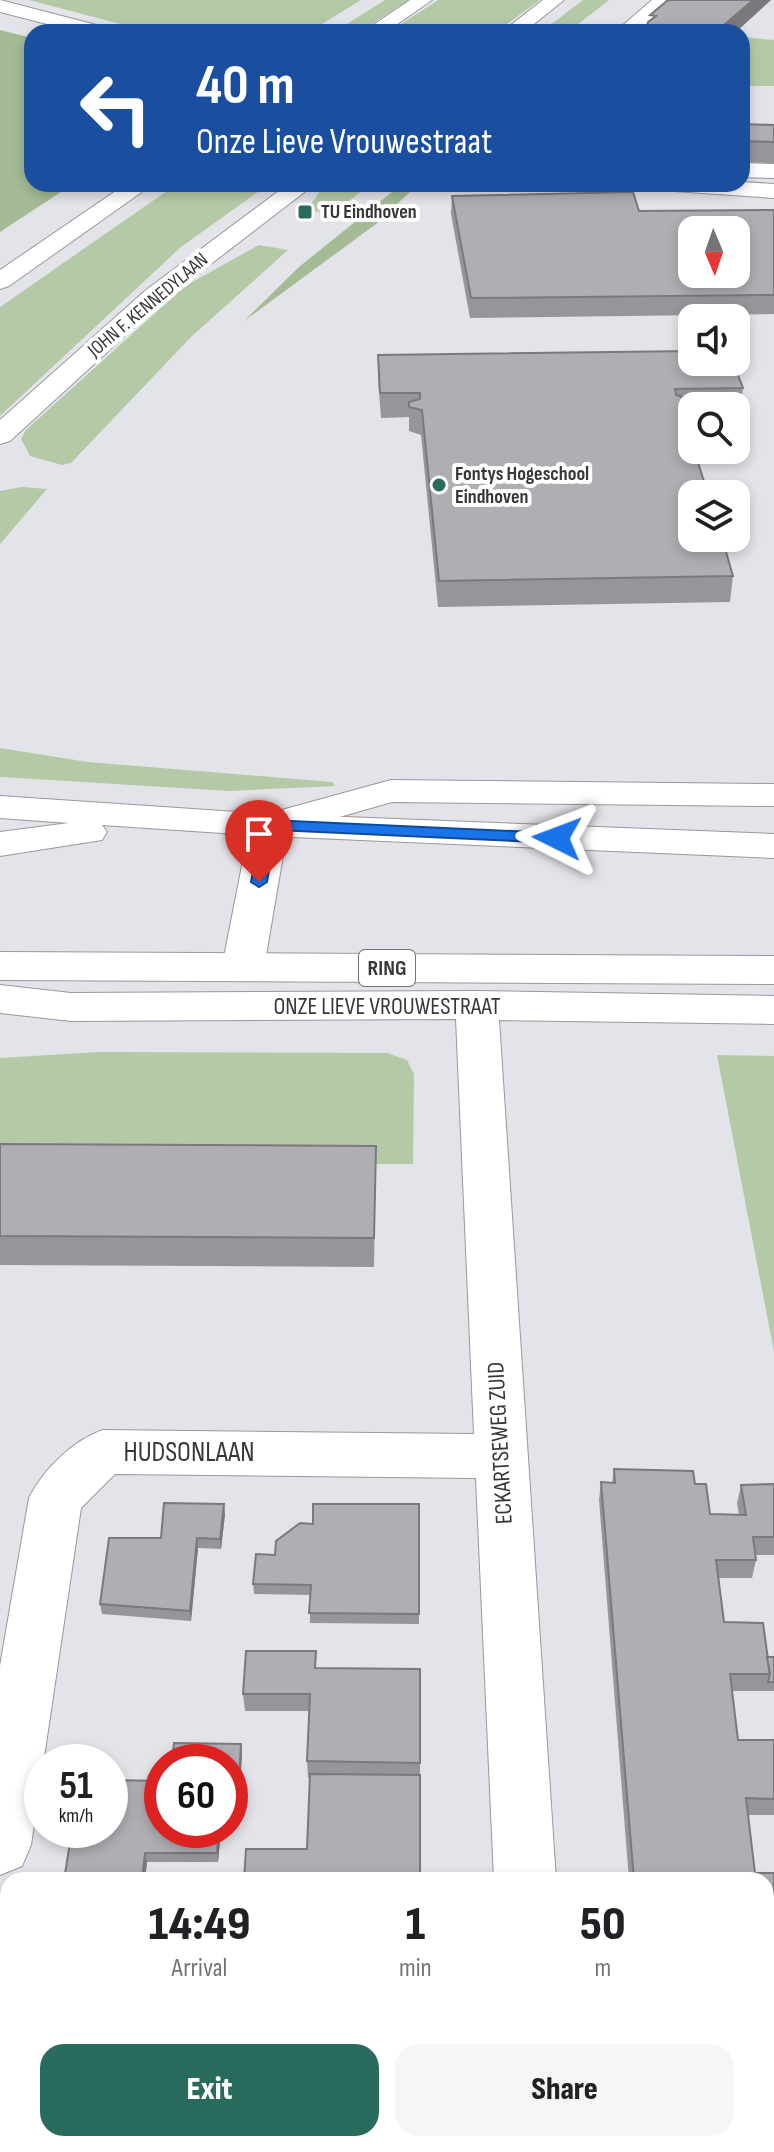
<!DOCTYPE html>
<html lang="en">
<head>
<meta charset="utf-8">
<style>
  body { margin:0; font-family:"Sofia Sans Condensed",sans-serif; background:#f6f6f6; color:#202124; height:100vh; display:flex; flex-direction:column; font-size:30px; white-space:nowrap }
  * { box-sizing:border-box; margin:0 }
  p { font-size:26px; color:#757577 }
  .icon { flex:none; width:44px; height:44px; fill:none; stroke:currentColor; stroke-width:2; stroke-linecap:round; stroke-linejoin:round }
  .map { position:relative; flex:1; overflow:hidden }
  .drawer { position:absolute; left:0px; top:1872px; width:774px; height:280px; display:flex; flex-direction:column; background:#fff; border-radius:24px 24px 0 0; box-shadow:0 4px 12px #0003 }
  .drawer>* { flex:none }
  .top-card { position:absolute; left:24px; top:24px; width:726px; height:168px; border-radius:24px; box-shadow:0 4px 12px #0003; background:#1a4fa0; color:#fff; overflow:hidden }
  .needle { width:52px; rotate:178deg }
  .tools { position:absolute; left:678px; top:216px; display:grid; gap:16px }
  .tools a { display:grid; place-items:center; width:72px; height:72px; border-radius:16px; background:#fff; box-shadow:0 4px 12px #0003; font-size:40px }
  .speed { position:absolute; left:24px; top:1744px; display:flex; gap:16px; font-size:40px; font-weight:700; text-align:center }
  .speed>* { display:grid; place-content:center; width:104px; height:104px; border-radius:50%; background:#fff; box-shadow:0 4px 12px #0003; line-height:1 }
  .speed small { font-size:20px; font-weight:400 }
  .speed .limit { border:12px solid #d22; background:#fff; color:#111 }
  .pin { position:absolute; display:grid; place-items:center; width:68px; height:68px; color:#fff; margin:-82px -34px; border-radius:50% 50% 50% 0; rotate:-45deg; box-shadow:0 0 8px #0007 }
  .pin .icon { rotate:45deg }
  .me { position:absolute; width:88px; margin:-44px; rotate:273deg; stroke-linejoin:round; filter:drop-shadow(0 0 6px #0008) }
  .turn { display:flex; align-items:center; gap:28px; height:168px; padding:0 40px; font-size:36px }
  .turn .icon { width:104px; height:104px; stroke-width:2.5 }
  .turn b { display:block; font-size:56px; line-height:68px }
  .eta { display:flex; justify-content:space-evenly; align-items:center; height:136px; text-align:center }
  .eta b { font-size:48px; font-weight:800; line-height:56px }
  .cta { display:flex; gap:16px; margin-top:auto; padding:16px 40px }
  .cta a { flex:1; height:92px; border-radius:24px; background:#296c5d; color:#fff; font-size:32px; font-weight:800; line-height:92px; text-align:center }
  .cta a+a { background:#f6f6f6; color:#202124 }
  .map>svg:first-child { display:block }
  .green { fill:#b4caa7 }
  .forest { fill:#a4bb96 }
  .lines { fill:none; stroke-linecap:round; stroke-linejoin:round }
  .minor-casing { stroke:#98989d; stroke-width:2 }
  .tertiary-casing { stroke:#98989d; stroke-width:2 }
  .secondary-casing { stroke:#98989d; stroke-width:2 }
  .primary-casing { stroke:#98989d; stroke-width:2 }
  .minor { fill:#fff; fill-rule:evenodd }
  .tertiary { fill:#fff; fill-rule:evenodd }
  .secondary { fill:#fff; fill-rule:evenodd }
  .primary { fill:#fff; fill-rule:evenodd }
  .wall { fill:#96969a }
  .shaded-wall { fill:#7a7a7d }
  .building { fill:#aeaeb3; stroke:#7a7a7d; stroke-width:2; fill-rule:evenodd }
  .route { fill:#1a73e8; stroke:#114b97; stroke-width:2 }
  .poi-dot { fill:#296c5d; stroke:#fff; stroke-width:3 }
  .labels { text-anchor:middle; dominant-baseline:central; stroke-width:8; stroke-linejoin:round; paint-order:stroke }
  .far-poi-label { font-size:20px; font-weight:bold; fill:#373739; stroke:#fff; text-anchor:start }
  .far-street-label { font-size:20px; fill:#373739; stroke:#fff }
  .shield { fill:#fff; stroke:#737374; stroke-width:2 }
  .shield-label { font-size:22px; font-weight:bold; fill:#373739 }
  .street-label { font-size:24px; fill:#373739; stroke:#fff }
  .near-street-label { font-size:28px; fill:#373739; stroke:#fff }
</style>
</head>
<body>
<div class="map">
<svg width="774" height="2152" viewBox="0 0 774 2152">
  <rect width="100%" height="100%" fill="#e3e4e9"/>
  <g class="green">
    <polygon points="29,0 361,0 309,32 151,32"/>
    <polygon points="385,0 409,0 359,32 334,32"/>
    <polygon points="438,0 540,0 496,32 389,32"/>
    <polygon points="583,0 609,0 568,32 541,32"/>
    <polygon points="742,37 774,40 774,86 742,86"/>
    <polygon points="177,184 269,184 181,247 0,416 0,307"/>
    <polygon points="325,184 371,184 332,214 307,210"/>
    <polygon points="259,245 288,250 192,336 71,463 62,465 30,456 21,439 26,430 185,286"/>
    <polygon points="22,487 47,489 0,544 0,491"/>
    <polygon points="0,748 88,762 332,782 335,786 230,791 0,777"/>
    <polygon points="98,1052 387,1053 407,1060 414,1074 413,1164 0,1164 0,1058"/>
    <polygon points="717,1055 774,1056 774,1352"/>
  </g>
  <g class="forest">
    <polygon points="0,30 32,38 32,184 73,184 0,232"/>
    <polygon points="402,184 583,184 600,188 410,192 376,224 244,321 299,267"/>
  </g>
  <g class="lines">
    <g class="minor-casing">
      <g id="minor">
        <polygon points="0,0 108,28 111,32 78,32 0,12"/>
        <polygon points="652,0 672,0 637,32 615,32"/>
        <polygon points="742,163 774,164 774,178 742,177"/>
        <polygon points="391,780 774,784 774,806 392,802 287,832 264,967 258,977 243,981 228,977 222,967 250,825 256,817"/>
        <path d="M 0,985 L 71,993 L 477,991 L 774,996 L 774,1024 L 499,1020 L 556,1880 L 494,1880 L 476,1478 L 115,1474 L 81,1508 L 31,1845 L 22,1866 L 0,1875 L 0,1666 L 29,1498 C 43,1470 73,1440 103,1430 L 474,1434 L 456,1019 L 71,1021 L 0,1013 Z"/>
        <polygon points="766,2111 774,2111 774,2152 713,2152 709,2144 766,2144"/>
        <rect x="503" y="2144" width="70" height="8"/>
      </g>
    </g>
    <g class="tertiary-casing">
      <polygon id="tertiary" points="742,182 774,184 774,198 674,191 662,184"/>
    </g>
    <g class="secondary-casing">
      <g id="secondary">
        <polygon points="410,0 432,0 386,32 363,32"/>
        <polygon points="543,0 564,0 524,32 502,32"/>
        <polygon points="126,184 153,184 9,286 0,289 0,270"/>
        <polygon points="288,184 315,184 164,300 10,441 0,444 0,420 146,290"/>
      </g>
    </g>
    <g class="primary-casing">
      <g id="primary">
        <polygon points="0,796 269,814 774,834 774,858 269,836 102,825 107,832 102,840 0,856 0,832 69,823 0,818"/>
        <polygon points="0,952 774,956 774,984 0,980"/>
      </g>
    </g>
    <use href="#minor" class="minor"/>
    <use href="#tertiary" class="tertiary"/>
    <use href="#secondary" class="secondary"/>
    <use href="#primary" class="primary"/>
  </g>
  <g class="wall">
    <polygon points="742,124 774,125 774,163 742,162"/>
    <polygon points="452,196 639,211 774,210 774,314 470,318 451,214"/>
    <polygon points="378,355 743,388 740,413 736,413 736,406 692,406 692,413 690,413 688,425 686,426 733,576 730,602 438,607 421,435 409,431 409,417 381,418 378,379"/>
    <polygon points="0,1144 376,1146 374,1267 0,1265"/>
    <polygon points="614,1469 695,1484 710,1514 739,1515 737,1503 741,1485 774,1484 774,1555 755,1555 756,1560 752,1578 719,1578 724,1622 767,1657 774,1657 774,1691 732,1691 738,1740 774,1740 774,1815 748,1815 755,1873 774,1873 774,2074 766,2074 766,1880 629,1880 599,1500 601,1482 612,1483"/>
    <polygon points="419,1504 419,1624 310,1623 310,1595 254,1594 253,1584 275,1555 313,1524"/>
    <polygon points="225,1514 221,1549 198,1548 191,1621 102,1614 100,1604 161,1538"/>
    <polygon points="317,1668 420,1763 420,1880 307,1849 310,1778 308,1778 307,1761 309,1711 245,1711 243,1694"/>
    <polygon points="242,1753 240,1789 230,1790 230,1762"/>
    <polygon points="162,1781 221,1830 218,1862 147,1862 145,1880 64,1880"/>
    <polygon points="57,2144 414,2144 414,2152 90,2152"/>
  </g>
  <g class="shaded-wall">
    <polygon points="753,0 771,0 736,32 714,32 715,27"/>
    <polygon points="691,400 688,425 677,431 680,407"/>
    <polygon points="224,1504 225,1514 221,1549 220,1539"/>
    <polygon points="197,1538 198,1548 191,1621 190,1611"/>
    <polygon points="241,1744 242,1753 240,1789 239,1780"/>
    <polygon points="219,1830 221,1830 218,1862 217,1853"/>
    <polygon points="145,1853 147,1862 145,1880 142,1880"/>
  </g>
  <g class="building">
    <polygon points="668,0 753,0 724,25 715,27 715,31 722,32 642,32 642,29 648,29 648,22 656,16 650,15"/>
    <polygon points="742,124 774,125 774,142 742,141"/>
    <path d="M 633,192 L 639,211 L 774,210 L 774,295 L 471,298 L 452,196 ZM 692,230 L 736,230 L 736,274 L 692,274 Z"/>
    <polygon points="692,351 692,362 733,362 743,388 675,389 676,395 691,400 680,407 692,444 692,450 694,450 708,494 692,494 692,538 722,538 733,576 439,581 422,410 409,407 409,402 420,399 420,393 380,393 378,355"/>
    <polygon points="0,1144 376,1146 374,1238 0,1236"/>
    <polygon points="614,1469 693,1471 695,1484 706,1484 710,1514 746,1515 741,1485 774,1484 774,1537 753,1537 756,1560 716,1560 724,1622 763,1623 770,1674 730,1674 738,1740 774,1740 774,1799 746,1798 755,1873 774,1873 774,2060 766,2060 766,1880 634,1880 601,1482 615,1483"/>
    <polygon points="164,1503 224,1504 220,1539 197,1538 190,1611 100,1604 109,1538 161,1538"/>
    <polygon points="313,1504 419,1504 419,1614 309,1613 311,1585 253,1584 256,1554 275,1555 276,1541 300,1523 313,1524"/>
    <polygon points="246,1651 316,1651 315,1668 420,1669 420,1763 307,1761 310,1694 243,1694"/>
    <polygon points="767,1657 774,1657 774,1682 768,1682 770,1674"/>
    <polygon points="174,1743 241,1744 239,1780 230,1780 230,1762 172,1762"/>
    <polygon points="310,1774 420,1775 420,1880 244,1880 246,1849 307,1849"/>
    <polygon points="110,1780 162,1781 162,1830 219,1830 217,1853 145,1853 142,1880 64,1880 72,1830 110,1830"/>
    <polygon points="123,2144 191,2144 190,2152 155,2152"/>
    <polygon points="192,2144 414,2144 414,2152 191,2152"/>
  </g>
  <polygon class="route" points="269,820 557,833 565,838 557,843 276,830 267,882 259,887 251,882 262,825"/>
  <g class="poi-dot">
    <rect x="297" y="204" width="16" height="16" rx="4"/>
    <circle cx="439" cy="485" r="8"/>
  </g>
  <g class="labels">
    <g class="far-poi-label">
      <text x="321" y="212">TU Eindhoven</text>
      <text x="455" y="474">Fontys Hogeschool<tspan x="455" dy="23">Eindhoven</tspan></text>
    </g>
    <g class="far-street-label">
      <text transform="translate(148 305) rotate(-40)">JOHN F. KENNEDYLAAN</text>
    </g>
    <rect class="shield" x="359" y="950" width="56" height="36" rx="6"/>
    <g class="shield-label">
      <text x="387" y="968">RING</text>
    </g>
    <g class="street-label">
      <text x="387" y="1006">ONZE LIEVE VROUWESTRAAT</text>
      <text transform="translate(500 1443) rotate(-93)">ECKARTSEWEG ZUID</text>
    </g>
    <g class="near-street-label">
      <text x="189" y="1452">HUDSONLAAN</text>
    </g>
  </g>
</svg>
<div class="tools">
<a><svg class="needle" viewBox="-14 -14 28 28"><path d="M0-13l5 13h-10z" fill="#e53935"/><path d="M0 13l5-13h-10z" fill="#757577"/></svg></a>
<a><svg class="icon" aria-label="sound" viewBox="0 0 24 24"><path d="M4 9h4l5-4v14l-5-4H4zM17 9q2 3 0 6"/></svg></a>
<a><svg class="icon" aria-label="search" viewBox="0 0 24 24"><circle cx="10" cy="10" r="6"/><path d="M15 15l6 6"/></svg></a>
<a><svg class="icon" aria-label="layers" viewBox="0 0 24 24"><path d="M12 4l9 5-9 5-9-5zM3 14l9 5 9-5"/></svg></a>
</div>
<div class="speed"><div>51<small>km/h</small></div><div class="limit">60</div></div>
<div class="pin" style="left:259px;top:882px;background:#d93025"><svg class="icon" aria-label="arrive" viewBox="0 0 24 24"><path d="M6 21V4h12l-3 4 3 4H6"/></svg></div>
<svg class="me" style="left:557px;top:838px" viewBox="-20 -20 40 40"><path d="M0-17L14 15 0 8-14 15z" fill="#1a73e8" stroke="#fff" stroke-width="4"/></svg>
<div class="top-card">
<div class="turn"><svg class="icon" aria-label="left" viewBox="0 0 24 24"><path d="M17 20v-9H6M10 6l-5 5 5 5"/></svg><div><b>40 m</b>Onze Lieve Vrouwestraat</div></div>
</div>
<section class="drawer">
<div class="eta">
<div><b>14:49</b><p>Arrival</p></div>
<div><b>1</b><p>min</p></div>
<div><b>50</b><p>m</p></div>
</div>
<div class="cta"><a>Exit</a><a>Share</a></div>
</section>
</div>
</body>
</html>
